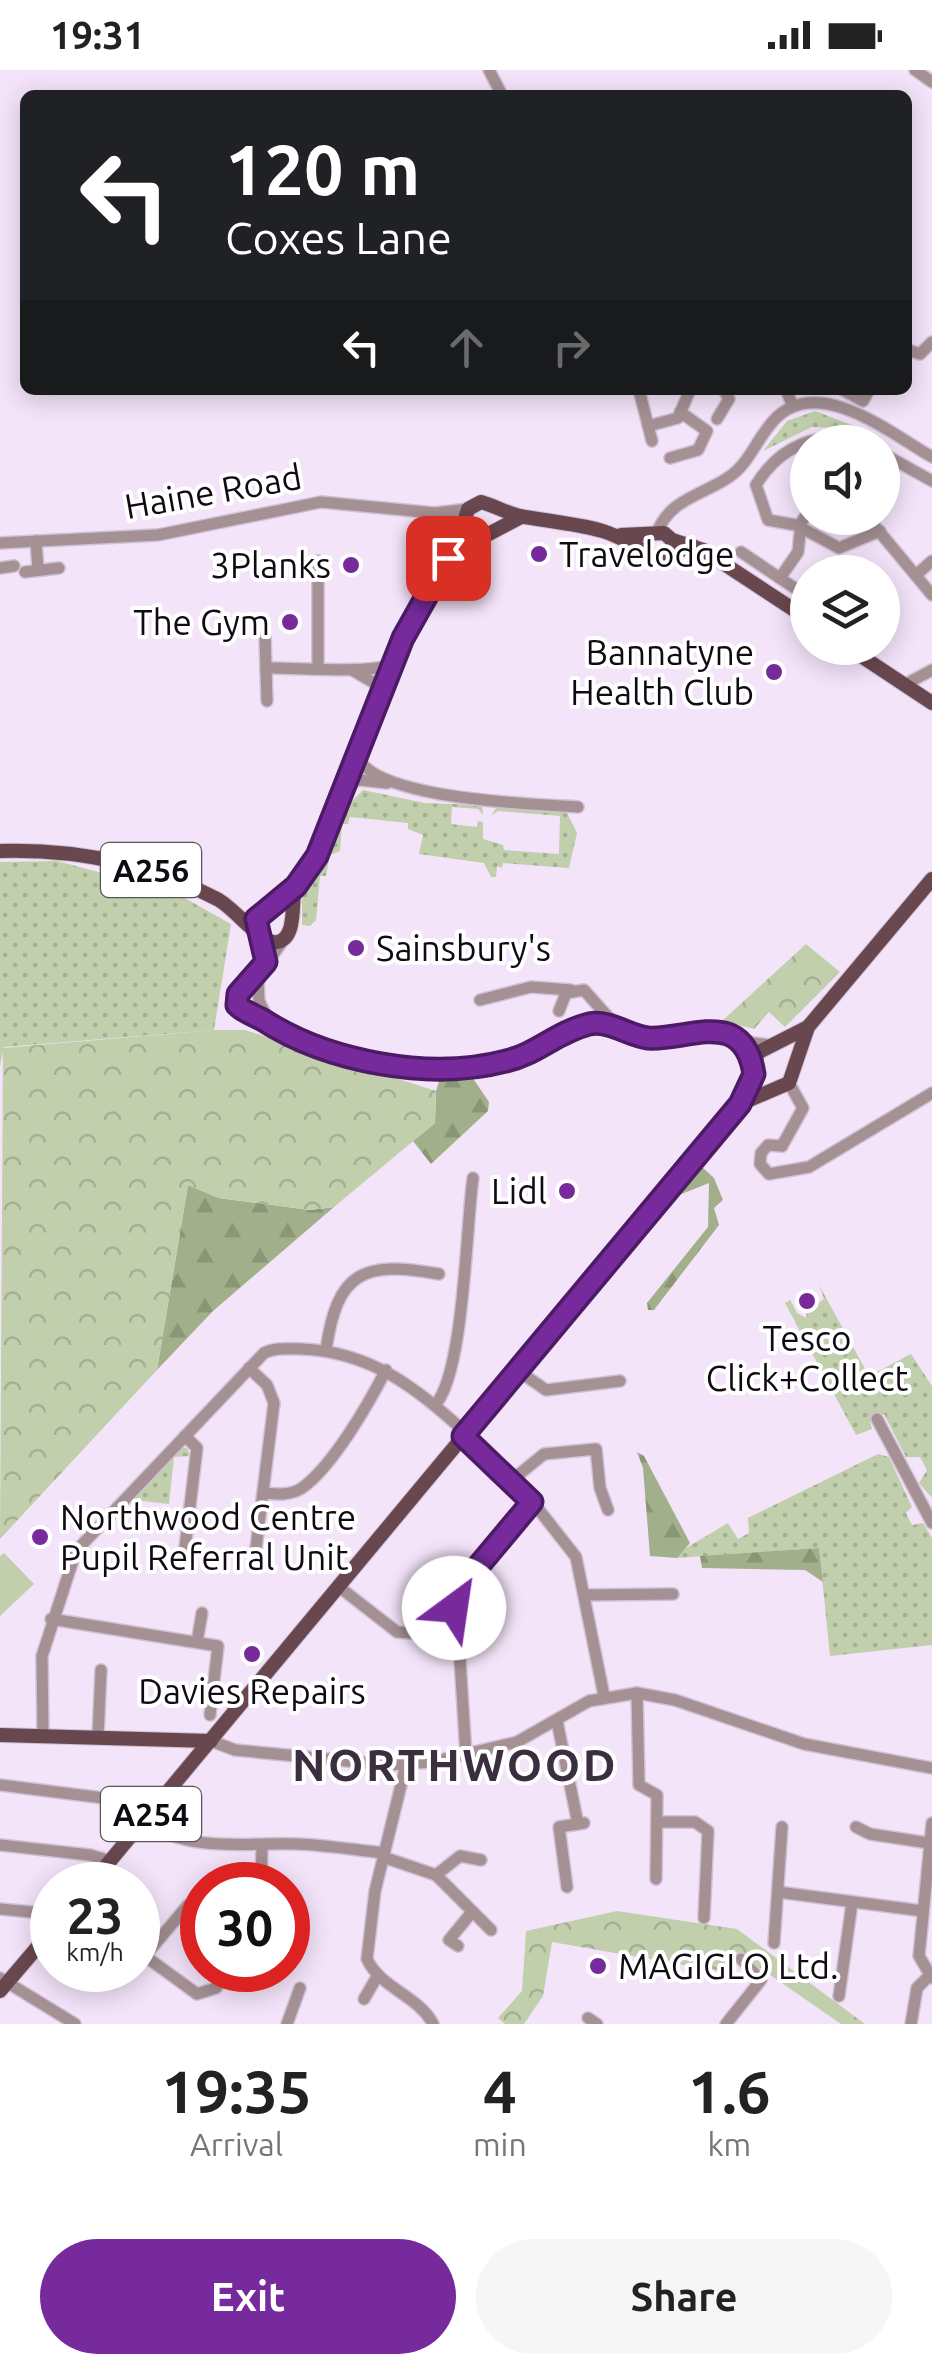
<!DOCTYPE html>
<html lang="en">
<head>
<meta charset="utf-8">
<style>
  body { margin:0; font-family:Ubuntu,sans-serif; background:#f6f6f6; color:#222; height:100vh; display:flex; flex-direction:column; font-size:38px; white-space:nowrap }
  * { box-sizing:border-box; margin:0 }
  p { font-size:32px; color:#767676 }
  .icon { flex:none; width:55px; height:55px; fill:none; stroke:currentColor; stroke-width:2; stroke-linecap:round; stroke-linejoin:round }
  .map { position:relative; height:1954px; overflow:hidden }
  .drawer { display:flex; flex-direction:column; background:#fff; flex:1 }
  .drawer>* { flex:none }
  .banner { position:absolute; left:20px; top:20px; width:892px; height:305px; border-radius:15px; box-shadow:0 5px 25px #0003; background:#202124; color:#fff; overflow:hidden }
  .fabs { position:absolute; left:790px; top:355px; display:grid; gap:20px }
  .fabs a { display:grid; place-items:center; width:110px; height:110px; border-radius:50%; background:#fff; box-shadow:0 5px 25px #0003; font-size:50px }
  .speed { position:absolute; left:30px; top:1792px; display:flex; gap:20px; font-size:50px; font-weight:700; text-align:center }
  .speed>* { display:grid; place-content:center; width:130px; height:130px; border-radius:50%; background:#fff; box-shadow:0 5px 25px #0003; line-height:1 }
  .speed small { font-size:25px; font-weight:400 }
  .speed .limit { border:15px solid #d22; background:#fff; color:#111 }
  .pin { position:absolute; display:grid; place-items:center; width:85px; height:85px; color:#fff; margin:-42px; border-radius:20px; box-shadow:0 5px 15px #0006 }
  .me { position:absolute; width:110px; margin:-55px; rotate:31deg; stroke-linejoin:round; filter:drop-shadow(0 0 8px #0008) }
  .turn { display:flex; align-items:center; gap:35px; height:210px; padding:0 40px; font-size:45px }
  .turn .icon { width:130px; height:130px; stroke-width:2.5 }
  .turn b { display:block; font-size:70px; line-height:85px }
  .lanes { display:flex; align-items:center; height:95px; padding:0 40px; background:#0003; justify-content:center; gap:50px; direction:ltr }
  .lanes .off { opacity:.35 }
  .eta { display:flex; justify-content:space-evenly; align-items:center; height:170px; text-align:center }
  .eta b { font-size:60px; font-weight:700; line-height:70px }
  .primary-button { display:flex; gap:20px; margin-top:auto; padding:20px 40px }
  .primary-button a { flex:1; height:115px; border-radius:60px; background:#762a9c; color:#fff; font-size:40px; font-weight:700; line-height:115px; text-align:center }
  .primary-button a+a { background:#f6f6f6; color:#222 }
  .status { display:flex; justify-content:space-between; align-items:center; height:70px; padding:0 50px; background:#fff; direction:ltr }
  .status svg { height:28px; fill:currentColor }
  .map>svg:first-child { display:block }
  .grass { fill:url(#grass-dots) }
  .forest { fill:url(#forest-firs) }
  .park { fill:url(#park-crowns) }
  .pitch { fill:#c1cfac }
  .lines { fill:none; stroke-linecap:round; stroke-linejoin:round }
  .minor-casing { stroke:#d0c1d5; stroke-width:14 }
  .major-casing { stroke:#d0c1d5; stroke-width:16 }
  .minor { stroke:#a59094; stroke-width:11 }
  .major { stroke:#69474e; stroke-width:14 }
  .route-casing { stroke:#4d1b65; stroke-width:25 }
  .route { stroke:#762a9c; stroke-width:18 }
  .poi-dot { fill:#762a9c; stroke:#fff; stroke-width:4 }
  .labels { text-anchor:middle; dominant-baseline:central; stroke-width:8; stroke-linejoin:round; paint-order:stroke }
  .shield { fill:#fff; stroke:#585459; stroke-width:2.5 }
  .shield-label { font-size:32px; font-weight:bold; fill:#100b12 }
  .street-label { font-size:35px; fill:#100b12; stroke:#fff }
  .poi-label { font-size:35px; fill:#100b12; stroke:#fff; text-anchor:start }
  .district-label { font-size:45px; font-weight:bold; letter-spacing:2.5px; fill:#3a2e3f; stroke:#fff }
</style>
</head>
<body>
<div class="status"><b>19:31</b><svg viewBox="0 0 49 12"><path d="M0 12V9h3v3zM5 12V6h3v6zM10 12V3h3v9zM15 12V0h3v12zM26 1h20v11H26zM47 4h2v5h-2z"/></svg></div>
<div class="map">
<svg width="932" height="1954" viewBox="0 0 932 1954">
  <defs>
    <pattern id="grass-dots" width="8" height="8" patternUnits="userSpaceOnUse" patternTransform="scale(2.5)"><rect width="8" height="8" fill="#c1cfac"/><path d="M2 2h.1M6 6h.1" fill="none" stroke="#a5b093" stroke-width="1.8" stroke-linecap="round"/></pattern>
    <pattern id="forest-firs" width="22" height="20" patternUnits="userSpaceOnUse" patternTransform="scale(2.5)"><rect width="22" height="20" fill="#a1b08a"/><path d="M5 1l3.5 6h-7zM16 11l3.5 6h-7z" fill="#8a9676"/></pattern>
    <pattern id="park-crowns" width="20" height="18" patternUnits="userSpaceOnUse" patternTransform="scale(2.5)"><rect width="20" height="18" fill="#c1cfac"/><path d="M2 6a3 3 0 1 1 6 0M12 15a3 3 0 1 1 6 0" fill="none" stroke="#a5b093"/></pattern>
  </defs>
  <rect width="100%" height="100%" fill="#f4e4fa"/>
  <g class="grass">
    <polygon points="815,341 862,359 812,357 763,381 787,351"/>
    <polygon points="363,720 425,733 482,735 483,745 478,739 452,737 451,754 477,757 478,751 483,752 483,769 503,775 504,780 559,784 560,746 498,741 491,746 498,735 567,743 577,763 569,798 503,793 502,798 497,796 496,807 491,807 484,793 419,784 423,765 408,759 408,753 350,747 348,754 342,754 340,781 330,785 326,806 320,806 316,850 310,856 302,855 302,825 352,731"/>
    <polygon points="57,791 174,822 231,854 214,960 4,977 0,996 0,792"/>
    <polygon points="819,1215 869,1306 911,1284 932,1316 932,1428 919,1413 927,1400 920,1387 906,1387 884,1344 870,1350 872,1359 856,1365 785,1233 790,1230 797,1243 806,1248 807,1240 824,1229"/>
    <polygon points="180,1378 187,1378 190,1386 174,1387 169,1434 133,1430"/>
    <polygon points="878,1384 889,1387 912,1437 906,1443 912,1455 923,1453 932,1468 932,1575 830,1586 819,1478 677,1488 676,1484 728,1453 738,1469 749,1463 748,1448"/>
  </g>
  <g class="forest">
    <polygon points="468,1001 489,1032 488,1041 431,1094 413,1071 435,1053 436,1021 442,1002"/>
    <polygon points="701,1096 714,1108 723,1130 714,1138 719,1155 654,1240 648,1240 647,1233 708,1157 709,1113 679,1125 676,1123"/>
    <polygon points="188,1115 219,1128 310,1140 334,1137 213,1241 157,1300"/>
    <polygon points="637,1382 644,1386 690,1473 677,1488 650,1486 643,1398"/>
    <polygon points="819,1478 823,1512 805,1500 702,1498 700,1486"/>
  </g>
  <g class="park">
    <polygon points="806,874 840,902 785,957 769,942 754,959 722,951"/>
    <polygon points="214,960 245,960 436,1021 435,1053 334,1137 310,1140 219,1128 188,1115 157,1300 0,1469 3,978"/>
    <polygon points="617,1841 737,1859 865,1954 841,1954 737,1882 718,1901 552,1872 543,1926 524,1954 505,1954 498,1948 522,1921 526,1861"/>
  </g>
  <polygon class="pitch" points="4,1483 34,1514 0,1546 0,1486"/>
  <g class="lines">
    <g class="minor-casing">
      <g id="minor">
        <polyline points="489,0 502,25"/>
        <polyline points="915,0 932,12"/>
        <polyline points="908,280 920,284 932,272"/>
        <polyline points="639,320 652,371"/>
        <polyline points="786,320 793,336"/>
        <polyline points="843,320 863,331 869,320"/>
        <polyline points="717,349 729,329 724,320"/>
        <polyline points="648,356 678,348 690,320"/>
        <path d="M 862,372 C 817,360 780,376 756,415 L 768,450 L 796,455 L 839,478 L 880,461"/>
        <polyline points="882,383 932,411"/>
        <polyline points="670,388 698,380 707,361 680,342"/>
        <polyline points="868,448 932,525"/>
        <path d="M 657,463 C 669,429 703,425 729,407 C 751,392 758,365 777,347 C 821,306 892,364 932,387"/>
        <polyline points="36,471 38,499"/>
        <polyline points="0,473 158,465 321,432 435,443 468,439"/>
        <polyline points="741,482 808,527"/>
        <polyline points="0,498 14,496"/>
        <polyline points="25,502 59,498"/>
        <polyline points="916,505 932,491"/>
        <polyline points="780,508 798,482 801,453 808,442"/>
        <polyline points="265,567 267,631"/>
        <polyline points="318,596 318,491"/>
        <path d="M 266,598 C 293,597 377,605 393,593"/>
        <polyline points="352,600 383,618"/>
        <polyline points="904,615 932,600"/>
        <path d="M 356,683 C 368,730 536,734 578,737"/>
        <polyline points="345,714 360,710 387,713"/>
        <polyline points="284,869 258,906 238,924 240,938 282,965 394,997 501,993 523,986 562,961 597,953 651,968 711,959 737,971 769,975"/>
        <polyline points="258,906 259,931 270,954"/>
        <polyline points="480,930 531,917 571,920"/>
        <polyline points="559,941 566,923 584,920 618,958"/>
        <polyline points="782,1076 768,1075 761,1083 760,1094 769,1104 809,1097 932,1023"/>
        <polyline points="782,1076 803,1038 789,1013"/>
        <path d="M 326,1280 C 337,1202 363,1190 439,1204"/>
        <polyline points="249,1298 267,1315 274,1333 256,1478"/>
        <polyline points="517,1300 546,1320 620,1311"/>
        <path d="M 435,1335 C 464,1304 466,1157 473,1108"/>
        <polyline points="877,1349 932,1453"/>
        <polyline points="463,1366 532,1431 576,1487 604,1626"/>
        <polyline points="512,1410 544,1384 596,1379 600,1418 608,1440"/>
        <path d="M 263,1423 C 276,1424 290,1426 302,1418 C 333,1396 369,1333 386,1300"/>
        <polyline points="184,1486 197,1378 185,1366"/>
        <polyline points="338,1516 397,1562 412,1563"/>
        <polyline points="585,1525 673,1524"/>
        <polyline points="51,1549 218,1576 210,1645"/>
        <polyline points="197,1572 202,1543"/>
        <polyline points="637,1623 639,1715 657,1725 656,1809"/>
        <polyline points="557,1651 578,1754"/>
        <path d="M 43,1666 L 42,1586 L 76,1481 L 264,1283 C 276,1277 289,1279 302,1279 C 372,1282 416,1318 466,1363"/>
        <polyline points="98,1666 101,1600"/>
        <polyline points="211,1671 235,1680 389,1695 432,1692 517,1672 589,1631 637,1623 675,1630 804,1674 932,1698"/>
        <polyline points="466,1685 456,1527 532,1431"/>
        <path d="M 406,1695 L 375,1821 L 367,1889 C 380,1918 419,1926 433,1954"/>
        <polyline points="0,1715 159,1735"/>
        <path d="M 145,1751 C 190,1784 246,1772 297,1774 C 326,1775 355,1780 384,1783"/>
        <polyline points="657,1752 695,1752 708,1761 704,1848"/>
        <polyline points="932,1753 919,1886 932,1908"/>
        <polyline points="856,1757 870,1764 929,1773"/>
        <polyline points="0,1775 90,1785 111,1791"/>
        <polyline points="383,1787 436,1805 491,1860"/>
        <polyline points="436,1805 460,1786 481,1790"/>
        <polyline points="261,1815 262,1776"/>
        <polyline points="567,1817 559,1757 584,1753"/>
        <polyline points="778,1822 923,1841"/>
        <polyline points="0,1839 52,1844"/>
        <polyline points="774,1873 782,1757"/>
        <polyline points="458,1876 449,1870 472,1842"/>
        <polyline points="138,1881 197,1924 216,1918 226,1900"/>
        <polyline points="144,1887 188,1835"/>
        <polyline points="0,1908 75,1954"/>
        <polyline points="839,1926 852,1833"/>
        <polyline points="364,1929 378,1905"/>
        <polyline points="588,1948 597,1954"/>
        <polyline points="287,1954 300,1918"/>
        <polyline points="726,1954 761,1910 741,1889"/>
        <polyline points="911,1954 917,1918 929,1906"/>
      </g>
    </g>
    <g class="major-casing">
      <g id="major">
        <polyline points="621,465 664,463 672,470 672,479"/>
        <path d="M 484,467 L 472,465 L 464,452 L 468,439 L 481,432 C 496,436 510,445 525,447 C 590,458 599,453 657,488 L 693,476"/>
        <polyline points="479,469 521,447"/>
        <polyline points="672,470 703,480 808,549"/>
        <polyline points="849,578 932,633"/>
        <path d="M 0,781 C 76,779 149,793 217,829 C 234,837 262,876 278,872 C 297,867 291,833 295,817"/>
        <polyline points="256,860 258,844 296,816 317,786 403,568 465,455"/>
        <polyline points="740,1034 789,1013 808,957 932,809"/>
        <polyline points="0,1665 211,1671"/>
        <polyline points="90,1815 740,1034 755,1003 757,983 808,957"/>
        <polyline points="0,1921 52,1860"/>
      </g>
    </g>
    <use href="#minor" class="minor"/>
    <use href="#major" class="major"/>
  </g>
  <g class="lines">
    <g class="route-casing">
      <path id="route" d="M 448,488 L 403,568 L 317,786 L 296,816 L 256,849 L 266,892 L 238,924 L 237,935 C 244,942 254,945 263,950 C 328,992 430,1011 506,991 C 537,984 555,963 589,954 C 610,950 629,966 648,968 C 688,971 743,936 754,1004 L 740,1034 L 463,1366 L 532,1432 L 460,1518 L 454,1538"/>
    </g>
    <use href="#route" class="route"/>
  </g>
  <g class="poi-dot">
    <circle cx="539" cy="484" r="10"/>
    <circle cx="351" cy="495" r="10"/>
    <circle cx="290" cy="552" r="10"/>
    <circle cx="774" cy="602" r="10"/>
    <circle cx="356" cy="878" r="10"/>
    <circle cx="567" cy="1121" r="10"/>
    <circle cx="807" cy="1231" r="10"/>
    <circle cx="40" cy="1467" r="10"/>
    <circle cx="252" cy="1584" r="10"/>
    <circle cx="598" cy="1896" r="10"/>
  </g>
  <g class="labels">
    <g class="shield">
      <rect x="101" y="773" width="100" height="54" rx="8"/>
      <rect x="101" y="1717" width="100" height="54" rx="8"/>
    </g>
    <g class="shield-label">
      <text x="151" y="800">A256</text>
      <text x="151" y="1744">A254</text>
    </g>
    <g class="street-label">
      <text transform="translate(213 421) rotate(-10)">Haine Road</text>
    </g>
    <g class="poi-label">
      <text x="559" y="484">Travelodge</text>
      <text x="331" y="495" text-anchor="end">3Planks</text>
      <text x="270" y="552" text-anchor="end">The Gym</text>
      <text x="754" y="582" text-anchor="end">Bannatyne<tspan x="754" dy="40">Health Club</tspan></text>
      <text x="376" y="878">Sainsbury's</text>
      <text x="547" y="1121" text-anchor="end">Lidl</text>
      <text x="807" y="1268" text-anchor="middle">Tesco<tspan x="807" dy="40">Click+Collect</tspan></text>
      <text x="60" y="1447">Northwood Centre<tspan x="60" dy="40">Pupil Referral Unit</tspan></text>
      <text x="252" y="1621" text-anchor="middle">Davies Repairs</text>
      <text x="618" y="1896">MAGIGLO Ltd.</text>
    </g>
    <g class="district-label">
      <text x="455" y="1694">NORTHWOOD</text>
    </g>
  </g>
</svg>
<div class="fabs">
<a><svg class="icon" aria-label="sound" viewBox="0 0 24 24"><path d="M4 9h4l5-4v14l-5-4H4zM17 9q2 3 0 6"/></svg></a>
<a><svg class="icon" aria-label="layers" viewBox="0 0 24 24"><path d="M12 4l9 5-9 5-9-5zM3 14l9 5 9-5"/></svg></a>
</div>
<div class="speed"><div>23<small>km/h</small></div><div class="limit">30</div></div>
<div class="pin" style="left:448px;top:488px;background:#d93025"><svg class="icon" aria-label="arrive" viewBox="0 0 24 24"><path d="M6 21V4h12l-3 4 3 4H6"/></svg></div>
<svg class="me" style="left:454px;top:1538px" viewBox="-20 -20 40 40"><circle r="19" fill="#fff"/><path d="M0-13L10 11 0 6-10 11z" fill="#762a9c"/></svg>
<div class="banner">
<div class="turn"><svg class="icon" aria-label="left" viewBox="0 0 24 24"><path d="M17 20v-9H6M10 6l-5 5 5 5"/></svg><div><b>120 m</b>Coxes Lane</div></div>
<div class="lanes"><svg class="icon" aria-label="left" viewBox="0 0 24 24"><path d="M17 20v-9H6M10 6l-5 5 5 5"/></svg><svg class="icon off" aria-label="ahead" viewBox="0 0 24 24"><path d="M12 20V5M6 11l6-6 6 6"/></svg><svg class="icon off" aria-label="right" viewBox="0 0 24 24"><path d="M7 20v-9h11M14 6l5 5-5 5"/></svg></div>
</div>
</div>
<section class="drawer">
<div class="eta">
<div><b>19:35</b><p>Arrival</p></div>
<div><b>4</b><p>min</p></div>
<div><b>1.6</b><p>km</p></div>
</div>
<div class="primary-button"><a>Exit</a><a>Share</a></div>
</section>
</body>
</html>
